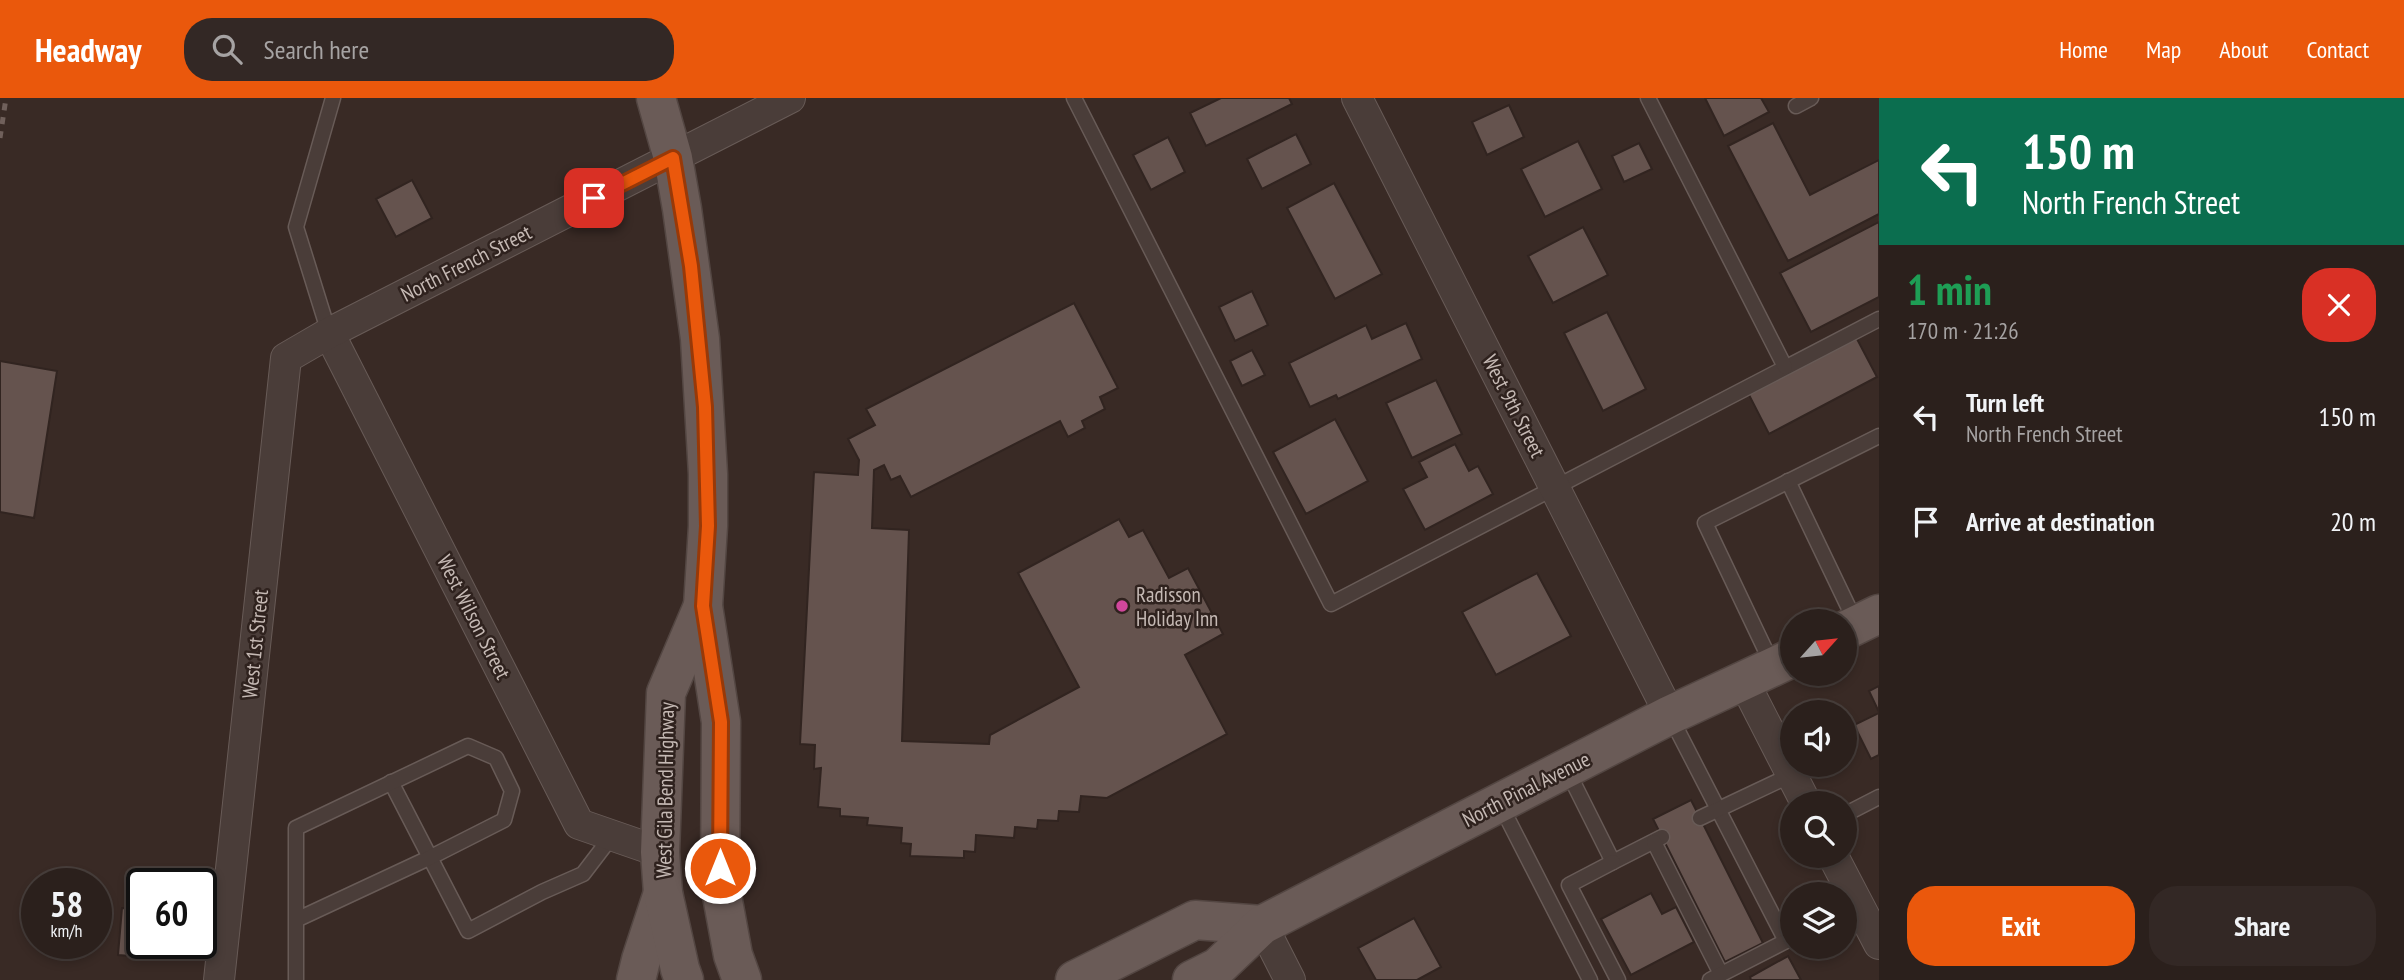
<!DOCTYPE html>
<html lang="en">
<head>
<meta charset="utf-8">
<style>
  body { margin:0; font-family:"PT Sans Narrow",sans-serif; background:#332825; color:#f1f3f6; height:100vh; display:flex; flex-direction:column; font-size:26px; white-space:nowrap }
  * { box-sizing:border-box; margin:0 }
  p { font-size:23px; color:#a6a3a3 }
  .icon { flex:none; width:38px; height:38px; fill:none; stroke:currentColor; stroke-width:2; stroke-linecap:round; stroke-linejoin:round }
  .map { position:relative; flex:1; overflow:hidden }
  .panel { display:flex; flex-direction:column; background:#2b201c; width:525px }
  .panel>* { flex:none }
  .banner { background:#0b6e4f; color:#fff; overflow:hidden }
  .needle { width:46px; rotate:63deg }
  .controls { position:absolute; left:1780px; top:511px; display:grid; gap:14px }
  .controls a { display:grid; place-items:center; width:77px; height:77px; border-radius:50%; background:#2b201c; box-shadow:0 4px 10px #0003,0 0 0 2px #473e3b; font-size:35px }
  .speed { position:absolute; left:21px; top:770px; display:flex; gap:14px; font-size:35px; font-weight:700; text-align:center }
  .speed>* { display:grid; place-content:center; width:91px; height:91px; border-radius:50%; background:#2b201c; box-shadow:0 4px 10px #0003,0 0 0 2px #473e3b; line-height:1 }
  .speed small { font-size:18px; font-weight:400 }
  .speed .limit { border:4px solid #111; border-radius:10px; background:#fff; color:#111 }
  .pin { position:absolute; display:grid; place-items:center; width:60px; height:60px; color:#fff; margin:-30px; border-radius:14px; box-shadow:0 4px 10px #0006 }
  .me { position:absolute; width:77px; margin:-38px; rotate:0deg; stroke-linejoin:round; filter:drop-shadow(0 0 5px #0008) }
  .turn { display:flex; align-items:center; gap:24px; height:147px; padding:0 28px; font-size:32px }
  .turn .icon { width:91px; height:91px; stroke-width:2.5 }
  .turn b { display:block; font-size:49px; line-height:60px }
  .round { display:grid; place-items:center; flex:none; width:74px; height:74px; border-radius:28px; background:#332825 }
  .summary { display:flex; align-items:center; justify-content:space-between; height:119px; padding:0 28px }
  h1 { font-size:42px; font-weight:800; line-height:52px; color:#1e9e55 }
  .action { display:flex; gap:14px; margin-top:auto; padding:14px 28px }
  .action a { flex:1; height:80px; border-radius:28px; background:#ea580c; color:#fff; font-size:28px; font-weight:800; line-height:80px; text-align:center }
  .action a+a { background:#332825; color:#f1f3f6 }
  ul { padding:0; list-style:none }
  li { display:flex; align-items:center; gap:21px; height:105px; padding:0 28px }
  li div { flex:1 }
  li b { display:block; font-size:26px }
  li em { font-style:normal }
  header { display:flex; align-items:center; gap:42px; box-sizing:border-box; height:98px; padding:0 35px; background:#ea580c; color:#fff }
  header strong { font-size:33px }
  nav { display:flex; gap:38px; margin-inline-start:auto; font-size:24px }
  .search { width:490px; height:63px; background:#332825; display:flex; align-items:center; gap:18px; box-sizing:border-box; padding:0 24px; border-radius:28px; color:#a6a3a3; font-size:26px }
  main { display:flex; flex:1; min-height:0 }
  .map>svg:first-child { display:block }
  .building { fill:#65534e; stroke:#312420; stroke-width:2 }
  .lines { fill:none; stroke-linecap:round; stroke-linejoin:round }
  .lane-casing { stroke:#685b57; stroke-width:17 }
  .street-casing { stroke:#685b57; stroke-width:32 }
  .primary-casing { stroke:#534642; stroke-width:41 }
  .lane { stroke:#4a3d39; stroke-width:14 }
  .street { stroke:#4a3d39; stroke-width:30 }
  .primary { stroke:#6a5b57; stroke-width:38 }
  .rail { stroke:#70605b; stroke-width:5; stroke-dasharray:7 7; stroke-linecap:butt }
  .route-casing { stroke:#983908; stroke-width:18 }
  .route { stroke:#ea580c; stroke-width:12 }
  .hotel-dot { fill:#d1479c; stroke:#2f221e; stroke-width:2.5 }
  .labels { text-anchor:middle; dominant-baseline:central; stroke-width:5; stroke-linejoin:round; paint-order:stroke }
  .street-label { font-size:21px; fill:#c5b9b4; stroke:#2f221e }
  .poi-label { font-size:21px; fill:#c5b9b4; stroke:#2f221e; text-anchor:start }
</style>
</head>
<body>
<header>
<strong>Headway</strong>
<div class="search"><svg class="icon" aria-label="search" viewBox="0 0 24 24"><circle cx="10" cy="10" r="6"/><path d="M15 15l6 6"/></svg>Search here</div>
<nav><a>Home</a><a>Map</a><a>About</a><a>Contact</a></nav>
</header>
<main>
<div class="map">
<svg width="1879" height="882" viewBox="0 0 1879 882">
  <rect width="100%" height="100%" fill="#392a25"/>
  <g class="building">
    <polygon points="1221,0 1289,0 1292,6 1206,48 1190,15"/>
    <polygon points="1705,0 1761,0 1769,14 1724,38"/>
    <polygon points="1509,7 1524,39 1487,57 1472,24"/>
    <polygon points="1773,25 1810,97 1879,62 1879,116 1788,163 1728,48"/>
    <polygon points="1296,36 1311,66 1262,91 1247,61"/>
    <polygon points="1168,39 1185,74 1151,92 1133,57"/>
    <polygon points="1578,43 1602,91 1545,119 1521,71"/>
    <polygon points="1639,45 1652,71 1624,84 1612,58"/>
    <polygon points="412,82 432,120 396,139 376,101"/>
    <polygon points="1334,85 1382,176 1335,201 1287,110"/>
    <polygon points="1879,124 1879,199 1811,234 1780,175"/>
    <polygon points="1583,129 1608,177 1553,205 1528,158"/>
    <polygon points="1252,193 1268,227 1235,243 1219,209"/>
    <polygon points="1074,205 1118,290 1100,299 1105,311 1082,323 1085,330 1068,339 1060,323 911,399 900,378 891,382 884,367 874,372 872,430 909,432 902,643 989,646 990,637 1079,589 1018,475 1119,421 1129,439 1143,432 1169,480 1188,470 1223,536 1185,557 1227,636 1107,700 1081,698 1079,714 1059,713 1058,723 1038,722 1037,731 1015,729 1014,740 976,737 975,754 964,753 964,760 910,758 911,746 901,745 902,730 867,727 868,720 840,718 840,711 818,709 821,670 814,671 815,647 800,646 814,374 858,377 859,362 848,341 875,327 866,311"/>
    <polygon points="1607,214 1646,291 1603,313 1564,235"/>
    <polygon points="1406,225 1422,261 1338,301 1336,297 1310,309 1289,265 1366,227 1372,241"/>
    <polygon points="1856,239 1877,279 1769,336 1748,295"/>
    <polygon points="1252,252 1265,277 1242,288 1230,263"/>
    <polygon points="0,263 57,273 34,420 0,414"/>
    <polygon points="1436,282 1462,336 1412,360 1386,305"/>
    <polygon points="1335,321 1368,383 1306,416 1273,354"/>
    <polygon points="1455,346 1469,373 1478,368 1493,396 1425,432 1403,391 1427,379 1419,364"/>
    <polygon points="1537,475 1571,538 1496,577 1462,514"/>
    <polygon points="1879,588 1879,614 1869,593"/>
    <polygon points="1879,615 1879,657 1871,661 1854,627"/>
    <polygon points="1691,702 1763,845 1725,864 1653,721"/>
    <polygon points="1651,795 1662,816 1676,809 1694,844 1631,877 1601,821"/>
    <polygon points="122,810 142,811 142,845 169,845 167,861 118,857"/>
    <polygon points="1414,820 1441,869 1417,882 1376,882 1358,850"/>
    <polygon points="1788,858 1801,882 1751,882 1750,879"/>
  </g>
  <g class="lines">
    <g class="lane-casing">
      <g id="lane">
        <polyline points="1074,0 1331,506 1879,221"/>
        <polyline points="1648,0 1785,269"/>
        <polyline points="1796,8 1811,0"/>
        <polyline points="329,235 296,129 333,0"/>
        <polyline points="1788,383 1857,527"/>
        <polyline points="1773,568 1705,425 1879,338"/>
        <polyline points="1671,620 1786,843"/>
        <polyline points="1567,672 1613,764 1662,739"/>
        <polyline points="391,684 468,833 542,794 583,776 612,738"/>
        <polyline points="1500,706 1590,882"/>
        <polyline points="1844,717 1879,699"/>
        <polyline points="1700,720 1791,677"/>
        <polyline points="1654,744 1721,876"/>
        <polyline points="1613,764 1569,787 1618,882"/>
        <polyline points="296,882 296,730 468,648 496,660 512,693 504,722 431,759 296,822"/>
        <polyline points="1710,882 1792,840"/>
      </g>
    </g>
    <g class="street-casing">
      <g id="street">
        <polyline points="1357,0 1670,617"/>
        <polyline points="329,235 579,726 660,754"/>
        <polyline points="1744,584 1806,705"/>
        <polyline points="1833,758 1879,846"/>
        <polyline points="1262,827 1290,882"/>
        <polyline points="219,882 286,260 329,235 790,0"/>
      </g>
    </g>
    <g class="primary-casing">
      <g id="primary">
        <polyline points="656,0 673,60 682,111 700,241 708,376 708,428 703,508 721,624 720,787 733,857 742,882"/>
        <polyline points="1844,533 1879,516"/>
        <polyline points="636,882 641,862 663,795"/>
        <polyline points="684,882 680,871 663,795 660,754 666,595 703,508"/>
        <polyline points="1075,882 1195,822 1262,827"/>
        <polyline points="1192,882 1218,869 1262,827 1670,617 1792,560"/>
      </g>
    </g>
    <use href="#lane" class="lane"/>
    <use href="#street" class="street"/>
    <use href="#primary" class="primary"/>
    <polyline class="rail" points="0,40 6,0"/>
  </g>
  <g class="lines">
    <g class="route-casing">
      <polyline id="route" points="594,100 673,60 691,168 705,309 708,428 703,508 721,624 720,770"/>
    </g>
    <use href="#route" class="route"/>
  </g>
  <circle class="hotel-dot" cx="1122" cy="508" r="7"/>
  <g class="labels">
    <g class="street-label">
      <text transform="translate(466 165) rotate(-27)">North French Street</text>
      <text transform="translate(1514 308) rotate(63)">West 9th Street</text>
      <text transform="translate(474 519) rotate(63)">West Wilson Street</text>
      <text transform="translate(255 546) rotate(-84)">West 1st Street</text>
      <text transform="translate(1526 691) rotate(-27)">North Pinal Avenue</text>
      <text transform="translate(665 692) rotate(-89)">West Gila Bend Highway</text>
    </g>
    <g class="poi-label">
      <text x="1136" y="496">Radisson<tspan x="1136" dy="24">Holiday Inn</tspan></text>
    </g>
  </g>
</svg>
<div class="controls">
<a><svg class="needle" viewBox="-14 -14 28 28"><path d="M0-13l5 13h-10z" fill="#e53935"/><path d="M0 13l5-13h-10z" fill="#a6a3a3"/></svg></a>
<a><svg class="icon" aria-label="sound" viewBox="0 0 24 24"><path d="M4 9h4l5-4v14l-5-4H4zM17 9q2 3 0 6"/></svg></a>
<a><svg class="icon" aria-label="search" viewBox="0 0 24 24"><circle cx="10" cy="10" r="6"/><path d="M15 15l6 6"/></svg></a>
<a><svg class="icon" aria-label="layers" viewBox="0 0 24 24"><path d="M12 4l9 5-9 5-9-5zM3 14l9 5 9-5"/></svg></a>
</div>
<div class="speed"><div>58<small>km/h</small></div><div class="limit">60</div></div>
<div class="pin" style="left:594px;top:100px;background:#d93025"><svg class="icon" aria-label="arrive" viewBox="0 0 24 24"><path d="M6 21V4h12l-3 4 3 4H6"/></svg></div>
<svg class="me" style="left:720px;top:770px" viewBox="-20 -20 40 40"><circle r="17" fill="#ea580c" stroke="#fff" stroke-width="3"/><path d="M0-11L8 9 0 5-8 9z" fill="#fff"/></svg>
</div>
<section class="panel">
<div class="banner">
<div class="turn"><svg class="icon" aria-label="left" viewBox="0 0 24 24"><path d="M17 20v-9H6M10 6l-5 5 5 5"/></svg><div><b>150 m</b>North French Street</div></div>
</div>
<div class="summary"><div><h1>1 min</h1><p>170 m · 21:26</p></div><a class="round" style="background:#d93025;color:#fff"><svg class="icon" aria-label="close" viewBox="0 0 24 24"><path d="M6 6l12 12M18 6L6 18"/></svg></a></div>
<ul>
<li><svg class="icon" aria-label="left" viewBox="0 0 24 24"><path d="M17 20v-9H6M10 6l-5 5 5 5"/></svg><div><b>Turn left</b><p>North French Street</p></div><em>150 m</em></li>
<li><svg class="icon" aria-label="arrive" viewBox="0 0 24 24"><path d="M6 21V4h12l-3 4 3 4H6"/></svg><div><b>Arrive at destination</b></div><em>20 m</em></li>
</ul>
<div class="action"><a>Exit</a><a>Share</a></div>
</section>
</main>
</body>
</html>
